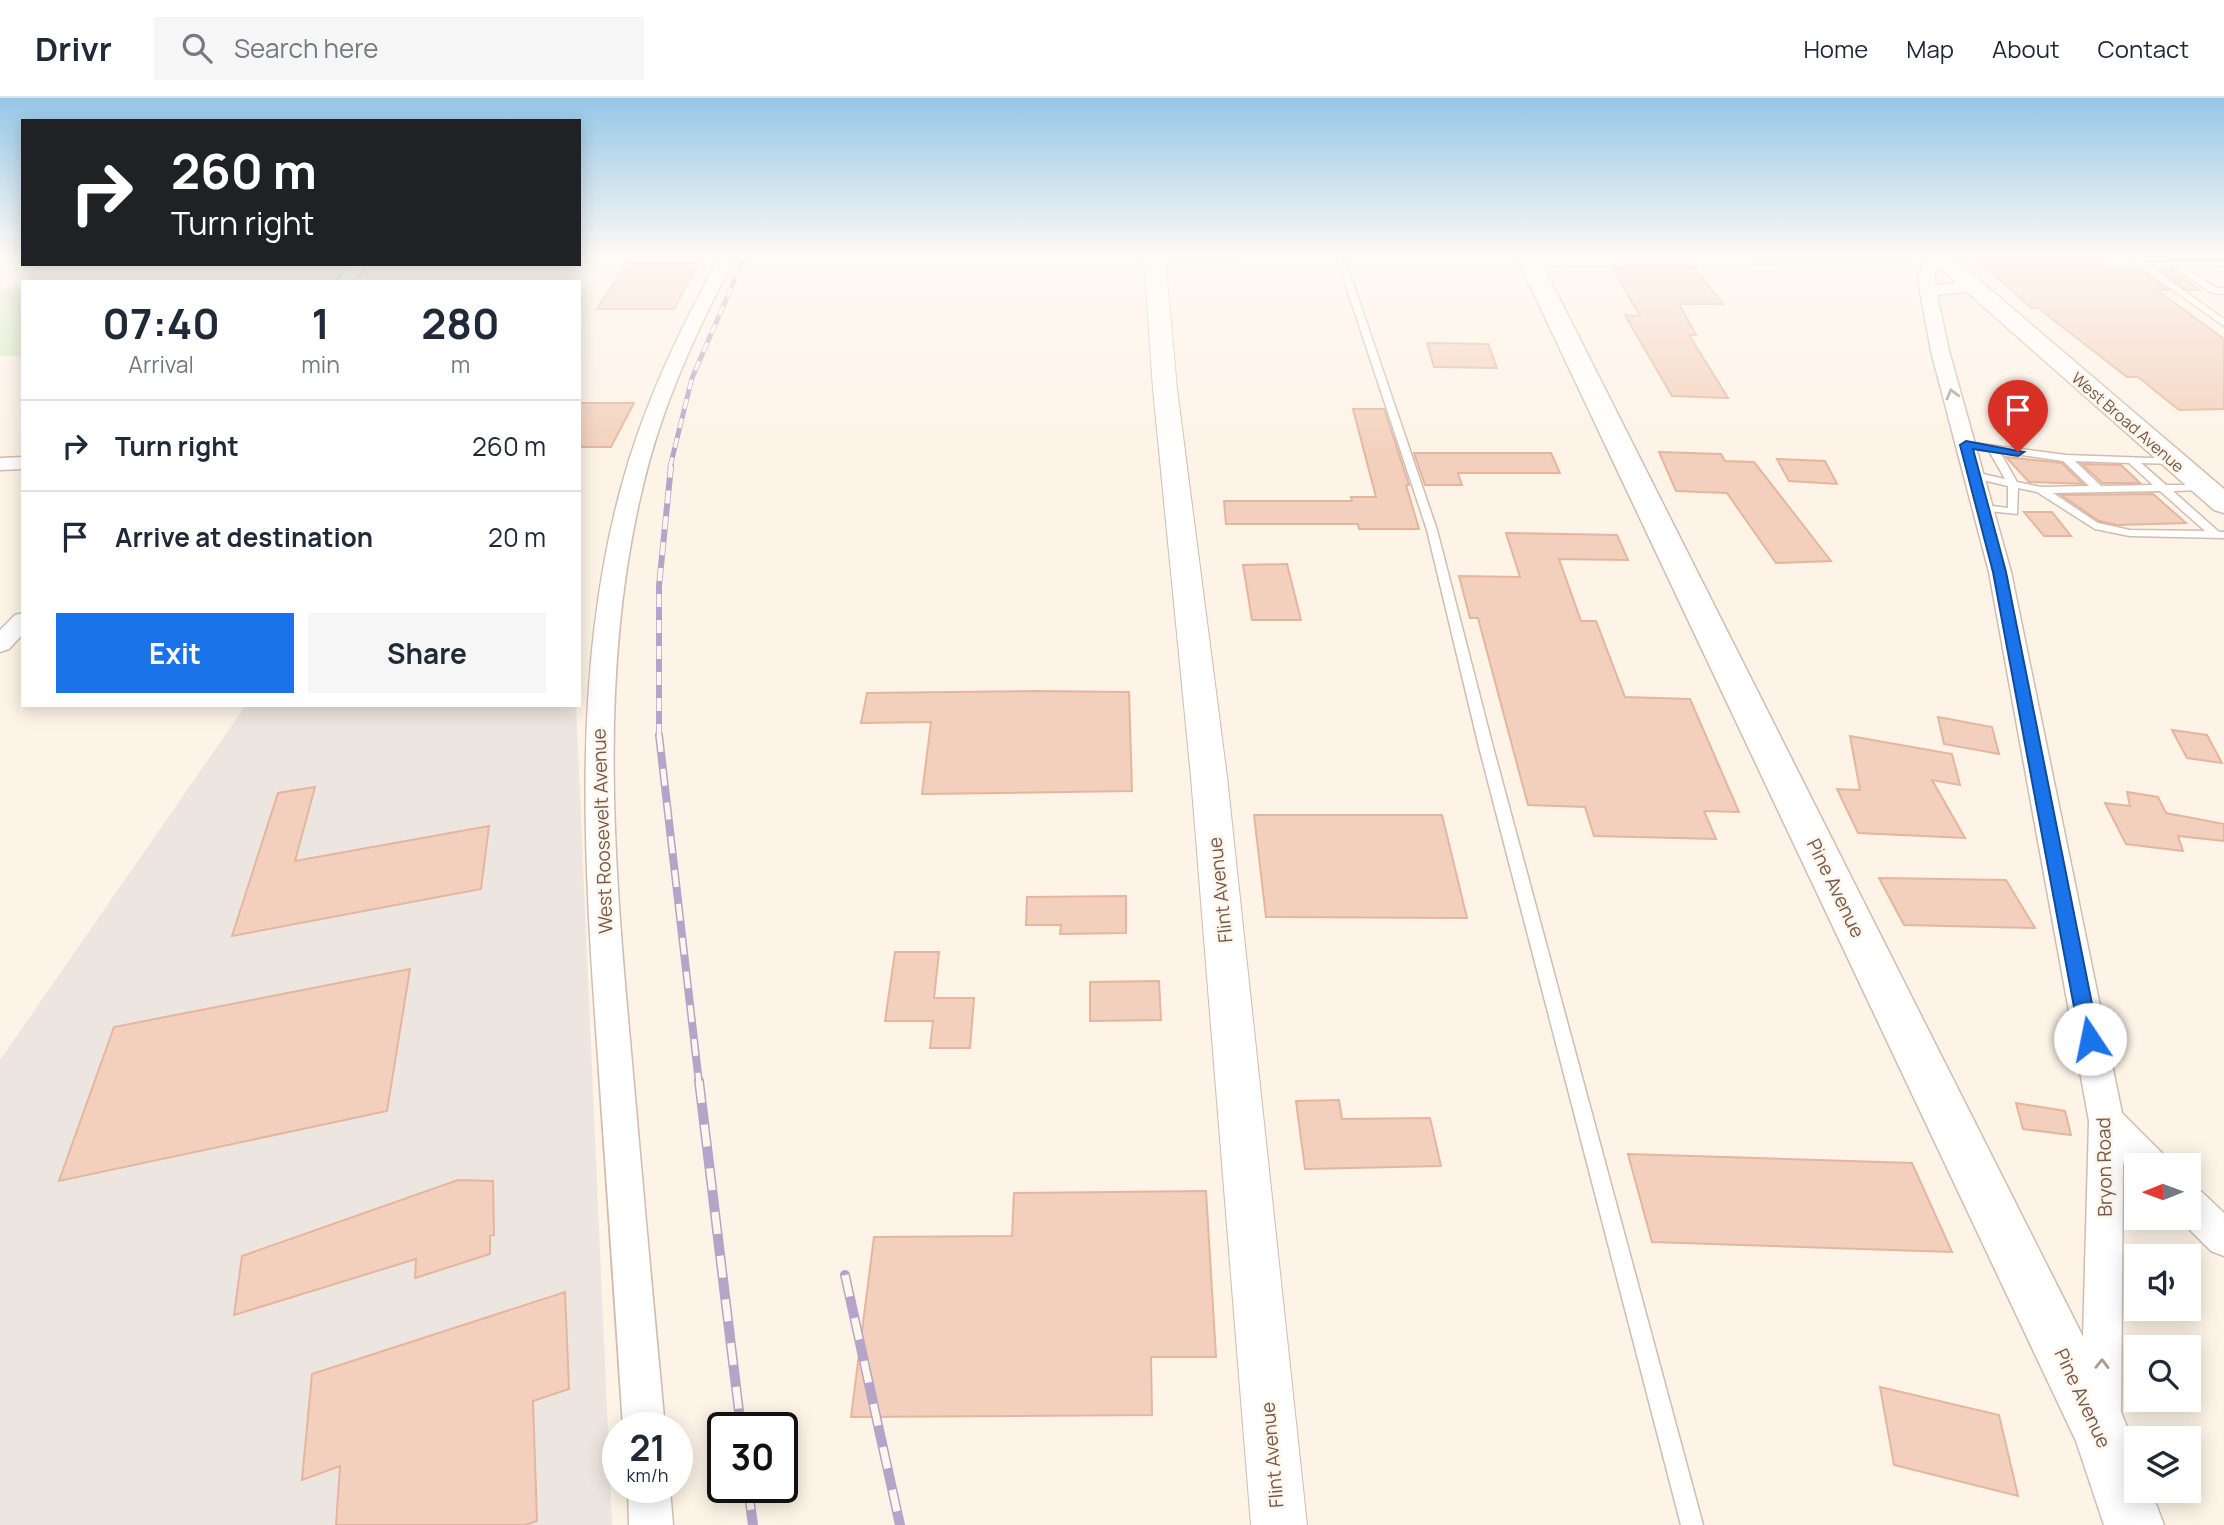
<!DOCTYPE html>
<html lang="en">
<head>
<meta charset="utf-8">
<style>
  body { margin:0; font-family:Manrope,sans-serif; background:#f6f6f7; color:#1f2937; height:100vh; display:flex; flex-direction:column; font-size:26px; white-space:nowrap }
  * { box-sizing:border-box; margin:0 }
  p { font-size:23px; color:#747a83 }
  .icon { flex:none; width:38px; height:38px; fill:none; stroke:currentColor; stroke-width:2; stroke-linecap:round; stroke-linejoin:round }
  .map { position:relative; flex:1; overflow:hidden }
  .details { position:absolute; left:21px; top:182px; width:560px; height:427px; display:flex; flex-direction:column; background:#fff; border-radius:0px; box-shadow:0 4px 18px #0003 }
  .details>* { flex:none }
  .banner { position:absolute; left:21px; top:21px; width:560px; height:147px; border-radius:0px; box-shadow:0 4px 18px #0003; background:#202124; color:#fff; overflow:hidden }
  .needle { width:46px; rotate:269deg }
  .controls { position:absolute; left:2124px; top:1055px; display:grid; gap:14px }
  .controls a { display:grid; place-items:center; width:77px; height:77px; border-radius:0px; background:#fff; box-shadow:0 4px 18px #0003; font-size:35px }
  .speed { position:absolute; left:602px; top:1314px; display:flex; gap:14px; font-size:35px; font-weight:700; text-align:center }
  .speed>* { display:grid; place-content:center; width:91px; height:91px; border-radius:50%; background:#fff; box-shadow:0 4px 18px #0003; line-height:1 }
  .speed small { font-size:18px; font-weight:400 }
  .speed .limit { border:4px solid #111; border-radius:10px; background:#fff; color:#111 }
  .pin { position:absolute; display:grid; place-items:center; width:60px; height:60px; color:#fff; margin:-72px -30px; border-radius:50% 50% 50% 0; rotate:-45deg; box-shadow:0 0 7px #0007 }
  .pin .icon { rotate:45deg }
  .me { position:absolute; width:77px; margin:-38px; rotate:349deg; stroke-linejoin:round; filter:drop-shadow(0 0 5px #0008) }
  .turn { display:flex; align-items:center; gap:24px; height:147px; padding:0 35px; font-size:32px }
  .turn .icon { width:91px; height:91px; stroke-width:2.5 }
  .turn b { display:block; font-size:49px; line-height:60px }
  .eta { display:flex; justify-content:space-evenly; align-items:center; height:119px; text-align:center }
  .eta b { font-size:42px; font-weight:700; line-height:49px }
  .button { display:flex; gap:14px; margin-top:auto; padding:14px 35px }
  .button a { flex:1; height:80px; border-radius:0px; background:#1a73e8; color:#fff; font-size:28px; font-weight:700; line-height:80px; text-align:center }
  .button a+a { background:#f6f6f7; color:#1f2937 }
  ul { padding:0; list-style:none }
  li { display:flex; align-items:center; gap:21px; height:91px; padding:0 35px; border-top:2px solid #e0e1e3 }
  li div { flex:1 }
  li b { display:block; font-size:26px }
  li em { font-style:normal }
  header { display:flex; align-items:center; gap:42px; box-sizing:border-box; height:98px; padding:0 35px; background:#fff; border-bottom:2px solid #e0e1e3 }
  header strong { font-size:33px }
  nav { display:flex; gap:38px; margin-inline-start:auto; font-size:24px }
  .search { width:490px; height:63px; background:#f6f6f7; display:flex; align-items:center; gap:18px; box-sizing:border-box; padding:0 24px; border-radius:0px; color:#747a83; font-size:26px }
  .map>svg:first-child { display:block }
  .industrial { fill:#ede5e0 }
  .green { fill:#d6ebc4 }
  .building { fill:#f3d0bd; stroke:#e6b59d; stroke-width:2 }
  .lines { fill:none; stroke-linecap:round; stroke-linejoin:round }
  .service-casing { stroke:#d1bcae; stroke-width:3 }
  .minor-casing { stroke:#d1bcae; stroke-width:3 }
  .tertiary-casing { stroke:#d1bcae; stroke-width:2 }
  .secondary-casing { stroke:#d4bcac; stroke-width:3 }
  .service { fill:#fff; fill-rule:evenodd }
  .minor { fill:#fff; fill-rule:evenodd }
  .tertiary { fill:#fff; fill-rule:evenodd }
  .secondary { fill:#fff; fill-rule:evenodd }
  .rail-far3-casing { stroke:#b5a3c8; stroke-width:5 }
  .rail-far2-casing { stroke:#b5a3c8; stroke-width:6 }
  .rail-far1-casing { stroke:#b5a3c8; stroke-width:8 }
  .rail-casing { stroke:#b5a3c8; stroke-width:10 }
  .rail-far3 { stroke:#fff7ed; stroke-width:3.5; stroke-dasharray:10; stroke-linecap:butt }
  .rail-far2 { stroke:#fff7ed; stroke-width:4.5; stroke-dasharray:13; stroke-linecap:butt }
  .rail-far1 { stroke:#fff7ed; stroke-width:5; stroke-dasharray:17; stroke-linecap:butt }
  .rail { stroke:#fff7ed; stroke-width:7; stroke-dasharray:22; stroke-linecap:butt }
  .oneway { stroke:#ad9b92 }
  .route { fill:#1a73e8; stroke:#114b97; stroke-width:2 }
  .labels { text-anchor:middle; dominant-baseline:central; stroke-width:5; stroke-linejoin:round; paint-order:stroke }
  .far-street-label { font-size:16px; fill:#77584a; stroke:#fff7ed }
  .street-label { font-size:19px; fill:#77584a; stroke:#fff7ed }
</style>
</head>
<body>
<header>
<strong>Drivr</strong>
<div class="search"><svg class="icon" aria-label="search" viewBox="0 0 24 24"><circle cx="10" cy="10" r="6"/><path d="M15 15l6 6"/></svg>Search here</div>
<nav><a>Home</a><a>Map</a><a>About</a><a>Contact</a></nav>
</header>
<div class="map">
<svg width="2224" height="1427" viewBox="0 0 2224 1427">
  <rect width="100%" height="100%" fill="#fdf3e6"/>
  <polygon class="industrial" points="246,607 576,607 612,1427 0,1427 0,962"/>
  <polygon class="green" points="8,188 23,188 23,258 0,258 0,194"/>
  <g class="building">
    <polygon points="2088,159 2105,172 2140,172 2169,192 2157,192 2224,241 2224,311 2179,312 2138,279 2127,279 2038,210 2031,210 1976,160"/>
    <polygon points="626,165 698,165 674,211 597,211"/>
    <polygon points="1694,169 1723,206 1679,206 1696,237 1689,237 1728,300 1672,298 1625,217 1640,218 1612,170"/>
    <polygon points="2170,171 2200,192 2187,192 2159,172"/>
    <polygon points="1427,245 1488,246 1497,270 1434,269"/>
    <polygon points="579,305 634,305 611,349 579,349"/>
    <polygon points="1353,311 1384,311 1409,387 1406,387 1419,431 1359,431 1358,426 1226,426 1224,403 1352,403 1351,399 1376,399"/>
    <polygon points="1659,354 1721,356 1725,363 1754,364 1831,463 1776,465 1727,395 1676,393"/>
    <polygon points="1414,355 1551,355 1560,375 1458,375 1462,387 1425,387"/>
    <polygon points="2006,359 2062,365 2083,386 2029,384"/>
    <polygon points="1777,361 1825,363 1837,386 1789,383"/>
    <polygon points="2082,366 2121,367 2140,385 2102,385"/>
    <polygon points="2153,396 2186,425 2118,427 2099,423 2061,397"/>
    <polygon points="2024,414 2052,414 2071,438 2044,438"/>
    <polygon points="1506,435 1617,437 1628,462 1559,461 1581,523 1596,523 1625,599 1690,601 1739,714 1704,713 1716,741 1594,738 1585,709 1528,707 1478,520 1470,520 1459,478 1520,479"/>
    <polygon points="1287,466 1301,522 1252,522 1243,467"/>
    <polygon points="1034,593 1129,594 1132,693 922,696 931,624 861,625 867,595"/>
    <polygon points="1938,619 1992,629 1999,656 1944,646"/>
    <polygon points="2172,632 2207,637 2222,665 2187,660"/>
    <polygon points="1850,638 1952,656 1960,687 1932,682 1965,740 1858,735 1837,691 1860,692"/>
    <polygon points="315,689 295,763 489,728 481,791 232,838 278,695"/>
    <polygon points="2127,694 2158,699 2166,715 2224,726 2224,743 2178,738 2183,753 2126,746 2105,705 2130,708"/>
    <polygon points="1254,717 1442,717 1467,820 1266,819"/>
    <polygon points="1879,780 2006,782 2035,830 1904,827"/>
    <polygon points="1126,798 1126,835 1060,836 1061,827 1026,827 1027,799"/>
    <polygon points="895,854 939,854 934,900 974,900 970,950 930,950 933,923 885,923"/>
    <polygon points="410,871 387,1013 59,1083 114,929"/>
    <polygon points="1159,883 1161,922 1090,923 1090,884"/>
    <polygon points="1339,1002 1342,1021 1430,1020 1441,1068 1305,1071 1296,1003"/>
    <polygon points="2016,1005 2065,1013 2071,1037 2023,1031"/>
    <polygon points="1628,1056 1912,1065 1952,1154 1652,1144"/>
    <polygon points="458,1082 493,1083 494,1137 490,1138 490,1156 415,1180 416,1161 234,1217 242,1158"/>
    <polygon points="1206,1093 1216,1259 1151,1259 1152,1317 851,1319 874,1139 1012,1138 1014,1095"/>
    <polygon points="565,1194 569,1291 533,1303 537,1423 525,1427 336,1427 340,1368 302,1382 312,1276"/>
    <polygon points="1880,1289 1999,1317 2018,1398 1894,1367"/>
  </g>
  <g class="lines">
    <g class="service-casing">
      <g id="service">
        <polygon points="1151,158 1329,158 1325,160 1154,162 1151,162"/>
        <polygon points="1336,158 1344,158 1437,432 1493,649 1703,1427 1681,1427 1479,649 1427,432"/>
        <polygon points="2125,158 2135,158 2142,164 2224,163 2224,167 2182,168 2217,190 2224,190 2224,196 2212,195 2172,168 2149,168 2224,221 2224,228"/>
        <path d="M 1966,344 L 2066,357 L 2178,361 L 2178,365 L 2174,366 L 2141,365 L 2166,387 L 2208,387 L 2208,391 L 2204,392 L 2173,393 L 2219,434 L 2224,434 L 2224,440 L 2130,438 L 2095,431 L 2037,394 L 2018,390 L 2017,416 L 1980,412 L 1979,410 L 1984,407 L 2008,410 L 2008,388 L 1970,379 L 1970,375 L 1974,374 L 2005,381 L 1989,353 L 1962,349 L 1962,345 ZM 2000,354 L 2063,363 L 2089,388 L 2041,389 L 2017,384 ZM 2075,363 L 2129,365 L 2153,387 L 2101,388 ZM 2160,393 L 2205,433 L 2130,432 L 2098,425 L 2053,395 Z"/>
      </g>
    </g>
    <g class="minor-casing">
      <g id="minor">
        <path d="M 720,158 L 736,158 C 696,233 661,309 642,392 C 598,577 614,766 631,953 C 642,1079 653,1204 665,1330 L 623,1330 C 615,1202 606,1074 597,946 C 584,761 572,571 621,390 C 643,308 679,233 720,158 Z"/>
        <polygon points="1919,158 1911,163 1529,169 1521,164 1529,159 1577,158"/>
        <polygon points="1928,158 1944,158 1934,178 1936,187 1971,183 1979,188 1971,193 1937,197 1949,253 2011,474 2122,1015 2163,1056 2168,1068 2137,1068 2137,1079 2123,1065 2121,1314 2115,1328 2101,1334 2087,1328 2081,1314 2089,1023 1989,474 1931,253 1920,193 1918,178"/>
        <polygon points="352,166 369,166 353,184 336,184"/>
        <polygon points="23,359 23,371 0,372 0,360"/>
        <polygon points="23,515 23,536 9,551 0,554 0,532 15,517"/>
        <polygon points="2189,1089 2202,1094 2224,1115 2224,1158 2211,1153 2178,1120 2189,1120"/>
        <polygon points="628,1390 670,1390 673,1427 629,1427"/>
      </g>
    </g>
    <g class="tertiary-casing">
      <polygon id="tertiary" points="1144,158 1165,158 1177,291 1227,679 1307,1427 1251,1427 1191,679 1153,291"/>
    </g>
    <g class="secondary-casing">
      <g id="secondary">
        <polygon points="1516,158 1538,158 2121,1314 2137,1354 2137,1393 2151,1393 2164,1427 2104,1427 2076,1343"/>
        <polygon points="1926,158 1951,158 2224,391 2224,415 2214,412"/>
      </g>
    </g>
    <use href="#service" class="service"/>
    <use href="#minor" class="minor"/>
    <use href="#tertiary" class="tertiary"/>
    <use href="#secondary" class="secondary"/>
    <g class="rail-far3-casing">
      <polyline id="rail-far3" points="670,369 692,280 745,158"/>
    </g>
    <g class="rail-far2-casing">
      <polyline id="rail-far2" points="659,639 659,488 671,368"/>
    </g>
    <g class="rail-far1-casing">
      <polyline id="rail-far1" points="659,637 699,985"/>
    </g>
    <g class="rail-casing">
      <g id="rail">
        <polyline points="699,983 741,1330"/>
        <polyline points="845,1177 900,1427"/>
        <polyline points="748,1390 753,1427"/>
      </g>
    </g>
    <use href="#rail-far3" class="rail-far3"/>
    <use href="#rail-far2" class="rail-far2"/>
    <use href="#rail-far1" class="rail-far1"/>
    <use href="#rail" class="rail"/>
  </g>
  <defs><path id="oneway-chevron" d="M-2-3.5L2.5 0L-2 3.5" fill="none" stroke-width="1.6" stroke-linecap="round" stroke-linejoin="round" transform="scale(1.75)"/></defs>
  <g class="oneway">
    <use href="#oneway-chevron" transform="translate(1952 296) rotate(-105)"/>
    <use href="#oneway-chevron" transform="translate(2102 1266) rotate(-89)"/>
  </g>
  <linearGradient id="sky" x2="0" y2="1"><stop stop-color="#95c7e8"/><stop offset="0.44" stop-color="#fefaf4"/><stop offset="1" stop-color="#fefaf4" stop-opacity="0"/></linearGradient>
  <rect width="2224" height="358" fill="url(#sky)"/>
  <polygon class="route" points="1966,343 2024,354 2018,358 1973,351 2006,474 2099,941 2096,947 2083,947 2080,941 1993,474 1960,347"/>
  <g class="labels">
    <g class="far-street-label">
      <text transform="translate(2128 324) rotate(41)">West Broad Avenue</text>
    </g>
    <g class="street-label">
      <text transform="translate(602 733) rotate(-92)">West Roosevelt Avenue</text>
      <text transform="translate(1836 790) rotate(64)">Pine Avenue</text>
      <text transform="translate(1220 792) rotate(-96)">Flint Avenue</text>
      <text transform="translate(2104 1069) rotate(-91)">Bryon Road</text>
      <text transform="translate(2083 1300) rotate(65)">Pine Avenue</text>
      <text transform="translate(1272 1357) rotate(-95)">Flint Avenue</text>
    </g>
  </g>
</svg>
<div class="controls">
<a><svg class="needle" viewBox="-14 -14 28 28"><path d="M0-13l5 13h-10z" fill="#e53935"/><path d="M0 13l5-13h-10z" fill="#747a83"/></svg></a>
<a><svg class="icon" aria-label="sound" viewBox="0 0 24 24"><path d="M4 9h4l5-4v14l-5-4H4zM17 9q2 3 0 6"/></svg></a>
<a><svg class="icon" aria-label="search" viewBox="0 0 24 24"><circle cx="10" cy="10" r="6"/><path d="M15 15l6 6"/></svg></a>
<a><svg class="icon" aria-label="layers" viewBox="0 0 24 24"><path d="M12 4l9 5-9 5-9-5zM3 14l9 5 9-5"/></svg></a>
</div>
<div class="speed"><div>21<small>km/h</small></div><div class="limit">30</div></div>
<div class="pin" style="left:2018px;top:354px;background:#d93025"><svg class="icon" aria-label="arrive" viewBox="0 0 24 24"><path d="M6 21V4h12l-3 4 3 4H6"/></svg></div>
<svg class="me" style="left:2090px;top:941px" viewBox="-20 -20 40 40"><circle r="19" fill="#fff"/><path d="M0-13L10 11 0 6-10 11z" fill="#1a73e8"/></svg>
<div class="banner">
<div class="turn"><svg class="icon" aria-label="right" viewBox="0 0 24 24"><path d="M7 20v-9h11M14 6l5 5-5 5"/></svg><div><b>260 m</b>Turn right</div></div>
</div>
<section class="details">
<div class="eta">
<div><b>07:40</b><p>Arrival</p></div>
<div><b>1</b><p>min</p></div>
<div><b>280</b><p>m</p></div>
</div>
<ul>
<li><svg class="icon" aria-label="right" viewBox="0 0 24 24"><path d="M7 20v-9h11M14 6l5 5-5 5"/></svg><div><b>Turn right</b></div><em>260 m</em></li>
<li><svg class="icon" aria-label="arrive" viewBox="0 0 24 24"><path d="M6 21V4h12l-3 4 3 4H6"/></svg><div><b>Arrive at destination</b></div><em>20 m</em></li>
</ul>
<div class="button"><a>Exit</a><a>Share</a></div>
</section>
</div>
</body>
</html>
